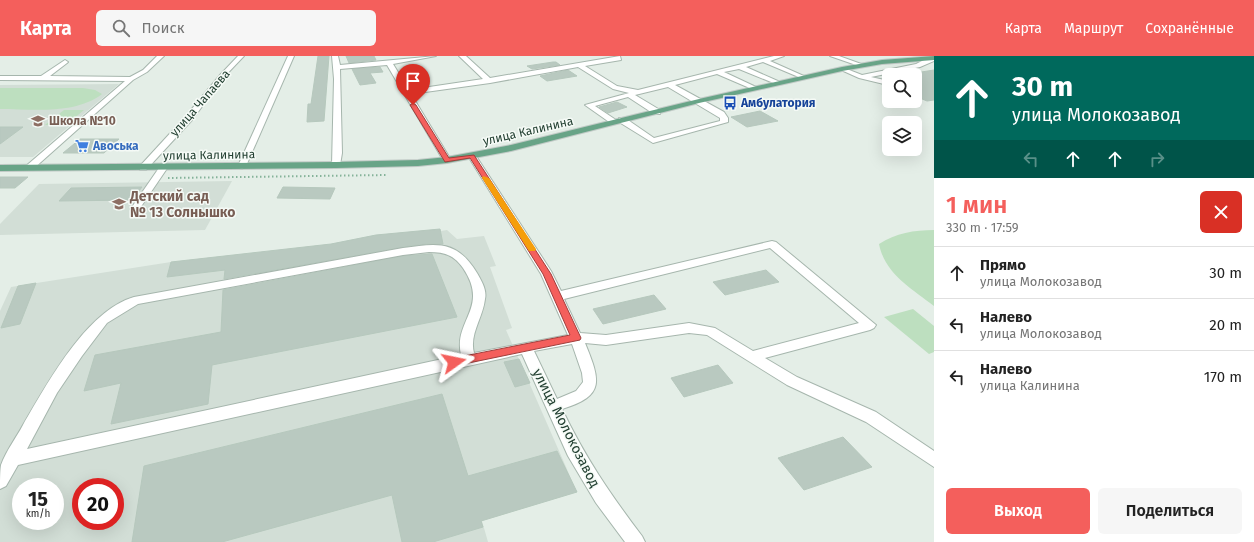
<!DOCTYPE html>
<html lang="ru">
<head>
<meta charset="utf-8">
<style>
  body { margin:0; font-family:"Fira Sans",sans-serif; background:#f6f6f6; color:#222; height:100vh; display:flex; flex-direction:column; font-size:15px; white-space:nowrap }
  * { box-sizing:border-box; margin:0 }
  p { font-size:13px; color:#767676 }
  .icon { flex:none; width:22px; height:22px; fill:none; stroke:currentColor; stroke-width:2; stroke-linecap:round; stroke-linejoin:round }
  .map { position:relative; flex:1; overflow:hidden }
  .sheet { display:flex; flex-direction:column; background:#fff; width:320px }
  .sheet>* { flex:none }
  .banner { background:#00695c; color:#fff; overflow:hidden }
  .controls { position:absolute; left:882px; top:12px; display:grid; gap:8px }
  .controls a { display:grid; place-items:center; width:40px; height:40px; border-radius:6px; background:#fff; box-shadow:0 4px 16px #0002; font-size:20px }
  .speed { position:absolute; left:12px; top:422px; display:flex; gap:8px; font-size:20px; font-weight:700; text-align:center }
  .speed>* { display:grid; place-content:center; width:52px; height:52px; border-radius:50%; background:#fff; box-shadow:0 4px 16px #0002; line-height:1 }
  .speed small { font-size:10px; font-weight:400 }
  .speed .limit { border:6px solid #d22; background:#fff; color:#111 }
  .pin { position:absolute; display:grid; place-items:center; width:34px; height:34px; color:#fff; margin:-41px -17px; border-radius:50% 50% 50% 0; rotate:-45deg; box-shadow:0 0 4px #0007 }
  .pin .icon { rotate:45deg }
  .me { position:absolute; width:44px; margin:-22px; rotate:78deg; stroke-linejoin:round; filter:drop-shadow(0 0 3px #0008) }
  .turn { display:flex; align-items:center; gap:14px; height:84px; padding:0 12px; font-size:18px }
  .turn .icon { width:52px; height:52px; stroke-width:2.5 }
  .turn b { display:block; font-size:28px; line-height:34px }
  .lanes { display:flex; align-items:center; height:38px; padding:0 12px; background:#0003; justify-content:center; gap:20px; direction:ltr }
  .lanes .off { opacity:.35 }
  .round { display:grid; place-items:center; flex:none; width:42px; height:42px; border-radius:6px; background:#f6f6f6 }
  .overview { display:flex; align-items:center; justify-content:space-between; height:68px; padding:0 12px }
  h1 { font-size:24px; font-weight:600; line-height:30px; color:#f45f5c }
  .primary-button { display:flex; gap:8px; margin-top:auto; padding:8px 12px }
  .primary-button a { flex:1; height:46px; border-radius:6px; background:#f45f5c; color:#fff; font-size:16px; font-weight:600; line-height:46px; text-align:center }
  .primary-button a+a { background:#f6f6f6; color:#222 }
  ul { padding:0; list-style:none }
  li { display:flex; align-items:center; gap:12px; height:52px; padding:0 12px; border-top:1px solid #e0e0e0 }
  li div { flex:1 }
  li b { display:block; font-size:15px }
  li em { font-style:normal }
  header { display:flex; align-items:center; gap:24px; box-sizing:border-box; height:56px; padding:0 20px; background:#f45f5c; color:#fff }
  header strong { font-size:19px }
  nav { display:flex; gap:22px; margin-inline-start:auto; font-size:14px }
  .search { width:280px; height:36px; background:#f6f6f6; display:flex; align-items:center; gap:10px; box-sizing:border-box; padding:0 14px; border-radius:6px; color:#767676; font-size:15px }
  main { display:flex; flex:1; min-height:0 }
  .map>svg:first-child { display:block }
  .built { fill:#d2ded6; fill-rule:evenodd }
  .green { fill:#bddfbf }
  .building { fill:#b9c9c0; stroke:#b6c8bd }
  .lines { fill:none; stroke-linecap:round; stroke-linejoin:round }
  .minor-casing { stroke:#a6b6ad; stroke-width:2 }
  .major-casing { stroke:#c1cac6; stroke-width:2 }
  .path { stroke:#84b299; stroke-width:2; stroke-dasharray:1.5 2.5; stroke-linecap:butt }
  .minor { fill:#fff; fill-rule:evenodd }
  .major { fill:#68a487; fill-rule:evenodd }
  .route { fill:#f45f5c; stroke:#9f3e3c }
  .slow { fill:#f59e0b }
  .labels { text-anchor:middle; dominant-baseline:central; stroke-width:3; stroke-linejoin:round; paint-order:stroke }
  .far-street-label { font-size:12px; fill:#234032; stroke:#f5faf6 }
  .far-transit-label { font-size:12px; font-weight:bold; fill:#164399; stroke:#f5faf6; text-anchor:start }
  .far-education-label { font-size:12px; font-weight:bold; fill:#785e54; stroke:#f5faf6; text-anchor:start }
  .far-shop-label { font-size:12px; font-weight:bold; fill:#366cbe; stroke:#f5faf6; text-anchor:start }
  .education-label { font-size:14px; font-weight:bold; fill:#785e54; stroke:#f5faf6; text-anchor:start }
  .street-label { font-size:14px; fill:#234032; stroke:#f5faf6 }
</style>
</head>
<body>
<header>
<strong>Карта</strong>
<div class="search"><svg class="icon" aria-label="search" viewBox="0 0 24 24"><circle cx="10" cy="10" r="6"/><path d="M15 15l6 6"/></svg>Поиск</div>
<nav><a>Карта</a><a>Маршрут</a><a>Сохранённые</a></nav>
</header>
<main>
<div class="map">
<svg width="934" height="486" viewBox="0 0 934 486">
  <rect width="100%" height="100%" fill="#e4eee7"/>
  <g class="built">
    <polygon points="119,28 33,101 0,101 0,29"/>
    <polygon points="232,125 205,174 0,179 0,168 39,128"/>
    <path d="M 440,173 L 441,175 L 447,174 L 457,183 L 484,180 L 496,210 L 490,211 L 512,272 L 506,274 L 577,436 L 482,465 L 488,486 L 0,486 L 0,255 L 11,231 L 171,206 L 331,188 L 376,179 ZM 21,431 L 55,431 L 55,465 L 21,465 ZM 81,431 L 115,431 L 115,465 L 81,465 Z"/>
  </g>
  <g class="green">
    <path d="M 0,32 L 83,32 L 95,34 L 102,38 C 75,59 32,53 0,53 Z"/>
    <polygon points="64,54 84,54 66,69 45,69"/>
    <path d="M 934,174 L 934,250 C 911,232 885,218 879,188 C 896,177 914,174 934,174 Z"/>
    <polygon points="913,253 934,270 934,296 929,298 884,261"/>
  </g>
  <g class="building">
    <polygon points="318,0 329,0 324,65 307,66 308,48 311,48"/>
    <polygon points="346,0 374,0 376,4 349,7"/>
    <polygon points="553,6 556,6 560,9 532,13 527,10"/>
    <polygon points="380,11 383,16 370,17 376,27 360,29 352,13"/>
    <polygon points="568,14 577,20 547,25 540,20"/>
    <polygon points="934,14 934,44 927,45 915,40 915,17"/>
    <polygon points="617,46 627,51 608,57 599,51"/>
    <polygon points="760,55 778,65 747,71 731,61"/>
    <polygon points="0,71 23,71 0,88"/>
    <polygon points="80,83 119,83 104,97 63,97"/>
    <polygon points="0,121 28,121 15,132 0,132"/>
    <polygon points="142,131 132,144 59,145 71,132"/>
    <polygon points="283,131 335,132 330,143 277,142"/>
    <polygon points="440,173 443,188 426,188 403,191 224,223 225,214 167,221 171,206 331,188 376,179"/>
    <polygon points="432,198 457,261 212,309 208,348 111,368 121,327 84,335 95,299 221,276 223,234 403,200"/>
    <polygon points="766,214 779,226 725,239 713,226"/>
    <polygon points="36,227 20,268 1,272 18,230"/>
    <polygon points="654,239 666,253 603,268 593,253"/>
    <polygon points="519,303 530,327 515,331 504,306"/>
    <polygon points="718,309 733,327 684,341 671,322"/>
    <polygon points="442,338 468,420 557,395 577,436 481,465 483,471 433,486 402,486 392,439 222,486 132,486 144,410"/>
    <polygon points="843,381 872,411 804,434 778,402"/>
  </g>
  <g class="lines">
    <g class="minor-casing">
      <g id="minor">
        <polygon points="157,0 164,0 147,16 133,24 32,114 26,114 26,110 125,25 0,24 0,20 41,20 65,4 68,6 67,7 50,20 130,21 143,14"/>
        <polygon points="238,0 244,0 224,21 192,64 146,114 140,114 140,110 186,60 220,19"/>
        <polygon points="288,0 294,0 246,110 242,113 239,112 238,110"/>
        <polygon points="332,0 338,0 340,9 436,0 393,8 409,34 483,23 459,0 466,0 490,22 620,0 621,4 585,10 617,30 638,34 774,0 784,0 770,5 806,21 801,22 763,6 746,11 780,26 780,28 776,28 739,13 724,16 756,31 756,33 752,33 717,18 675,29 724,56 728,62 728,66 653,87 619,66 619,62 625,62 654,82 720,65 720,62 668,31 635,39 660,54 660,58 654,58 628,41 595,50 619,66 612,68 585,49 629,37 613,33 578,11 490,27 411,38 451,104 447,107 443,104 387,9 340,13 342,97 340,109 336,112 332,109 334,23"/>
        <polygon points="830,0 839,0 864,9 859,10"/>
        <polygon points="930,1 934,1 934,5 920,11 871,21 889,25 888,29 859,22 839,13 844,12 862,19 916,8"/>
        <path d="M 472,97 L 476,100 L 551,215 L 561,235 L 772,185 L 776,186 L 876,269 L 874,272 L 870,274 L 765,302 L 797,321 L 876,356 L 934,395 L 934,411 L 866,366 L 787,329 L 707,279 L 689,277 L 606,289 L 585,287 C 600,324 606,340 562,353 C 585,401 610,438 642,480 L 645,486 L 625,486 L 596,447 L 568,400 L 522,298 L 18,409 L 6,430 L 0,433 C 0,426 0,415 1,409 C 6,395 16,382 23,369 C 47,328 86,255 134,241 L 403,192 C 438,187 457,184 477,217 C 482,226 487,234 485,243 C 483,262 469,278 474,297 L 568,279 L 541,218 L 468,100 ZM 770,192 L 859,267 L 753,295 L 715,272 L 689,267 L 606,279 L 580,277 L 564,243 ZM 429,196 C 444,196 454,199 463,212 C 490,252 453,264 461,299 L 27,393 L 57,337 L 82,300 L 107,267 L 138,248 L 403,199 ZM 572,288 L 582,317 L 583,326 L 576,335 L 557,343 L 534,295 Z"/>
        <polygon points="164,108 168,111 138,155 132,155 130,153 132,151 161,109"/>
      </g>
    </g>
    <g class="major-casing">
      <polygon id="major" points="934,0 934,4 882,8 842,15 699,47 511,95 447,107 418,110 336,112 0,115 0,109 336,106 418,104 447,101 511,89 699,43 842,11 882,4"/>
    </g>
    <polyline class="path" points="168,122 387,119"/>
    <use href="#minor" class="minor"/>
    <use href="#major" class="major"/>
  </g>
  <polygon class="route" points="413,47 416,49 449,102 474,99 551,218 581,282 580,284 454,310 450,309 449,306 450,303 454,302 570,279 543,218 470,102 445,106 410,49"/>
  <polygon class="slow" points="483,120 489,122 536,193 535,195 529,195 482,122"/>
  <defs>
    <g id="bus-bare" transform="scale(1.08)"><path d="M-5-6H5V4H4V6H2V4H-2V6H-4V4H-5ZM-3.5-4V0h7V-4ZM-3.5 1.2v1.5H-2V1.2ZM2 1.2v1.5H3.5V1.2Z" fill="#1a4fb4" stroke="#f5faf6" stroke-width="2.5" paint-order="stroke"/></g>
    <g id="school-bare" transform="scale(1.08)"><path d="M0-5L7-2L0 1L-7-2ZM-4 1L0 2.5L4 1V4Q0 6-4 4Z" fill="#8d6e63" stroke="#f5faf6" stroke-width="2.5" paint-order="stroke"/></g>
    <g id="supermarket-bare" transform="scale(1.08)"><path d="M-6-5.5h2.5l.6 2H6L4.5 2H-2.5L-4.4-4H-6ZM-1.5 3.2a1.3 1.3 0 1 0 .1 0ZM3 3.2a1.3 1.3 0 1 0 .1 0Z" fill="#3f7fe0" stroke="#f5faf6" stroke-width="2.5" paint-order="stroke"/></g>
  </defs>
  <g fill-rule="evenodd">
    <use href="#bus-bare" x="730" y="47"/>
    <use href="#school-bare" x="38" y="65"/>
    <use href="#supermarket-bare" x="82" y="90"/>
    <use href="#school-bare" x="119" y="148"/>
  </g>
  <g class="labels">
    <g class="far-street-label">
      <text transform="translate(200 47) rotate(-49)">улица Чапаева</text>
      <text transform="translate(528 75) rotate(-13)">улица Калинина</text>
      <text transform="translate(209 99) rotate(-1)">улица Калинина</text>
    </g>
    <g class="far-transit-label">
      <text x="741" y="47">Амбулатория</text>
    </g>
    <g class="far-education-label">
      <text x="49" y="65">Школа №10</text>
    </g>
    <g class="far-shop-label">
      <text x="93" y="90">Авоська</text>
    </g>
    <g class="education-label">
      <text x="130" y="140">Детский сад<tspan x="130" dy="16">№ 13 Солнышко</tspan></text>
    </g>
    <g class="street-label">
      <text transform="translate(566 372) rotate(63)">улица Молокозавод</text>
    </g>
  </g>
</svg>
<div class="controls">
<a><svg class="icon" aria-label="search" viewBox="0 0 24 24"><circle cx="10" cy="10" r="6"/><path d="M15 15l6 6"/></svg></a>
<a><svg class="icon" aria-label="layers" viewBox="0 0 24 24"><path d="M12 4l9 5-9 5-9-5zM3 14l9 5 9-5"/></svg></a>
</div>
<div class="speed"><div>15<small>km/h</small></div><div class="limit">20</div></div>
<div class="pin" style="left:413px;top:49px;background:#d93025"><svg class="icon" aria-label="arrive" viewBox="0 0 24 24"><path d="M6 21V4h12l-3 4 3 4H6"/></svg></div>
<svg class="me" style="left:454px;top:306px" viewBox="-20 -20 40 40"><path d="M0-17L14 15 0 8-14 15z" fill="#f45f5c" stroke="#fff" stroke-width="4"/></svg>
</div>
<section class="sheet">
<div class="banner">
<div class="turn"><svg class="icon" aria-label="ahead" viewBox="0 0 24 24"><path d="M12 20V5M6 11l6-6 6 6"/></svg><div><b>30 m</b>улица Молокозавод</div></div>
<div class="lanes"><svg class="icon off" aria-label="left" viewBox="0 0 24 24"><path d="M17 20v-9H6M10 6l-5 5 5 5"/></svg><svg class="icon" aria-label="ahead" viewBox="0 0 24 24"><path d="M12 20V5M6 11l6-6 6 6"/></svg><svg class="icon" aria-label="ahead" viewBox="0 0 24 24"><path d="M12 20V5M6 11l6-6 6 6"/></svg><svg class="icon off" aria-label="right" viewBox="0 0 24 24"><path d="M7 20v-9h11M14 6l5 5-5 5"/></svg></div>
</div>
<div class="overview"><div><h1>1 мин</h1><p>330 m · 17:59</p></div><a class="round" style="background:#d93025;color:#fff"><svg class="icon" aria-label="close" viewBox="0 0 24 24"><path d="M6 6l12 12M18 6L6 18"/></svg></a></div>
<ul>
<li><svg class="icon" aria-label="ahead" viewBox="0 0 24 24"><path d="M12 20V5M6 11l6-6 6 6"/></svg><div><b>Прямо</b><p>улица Молокозавод</p></div><em>30 m</em></li>
<li><svg class="icon" aria-label="left" viewBox="0 0 24 24"><path d="M17 20v-9H6M10 6l-5 5 5 5"/></svg><div><b>Налево</b><p>улица Молокозавод</p></div><em>20 m</em></li>
<li><svg class="icon" aria-label="left" viewBox="0 0 24 24"><path d="M17 20v-9H6M10 6l-5 5 5 5"/></svg><div><b>Налево</b><p>улица Калинина</p></div><em>170 m</em></li>
</ul>
<div class="primary-button"><a>Выход</a><a>Поделиться</a></div>
</section>
</main>
</body>
</html>
